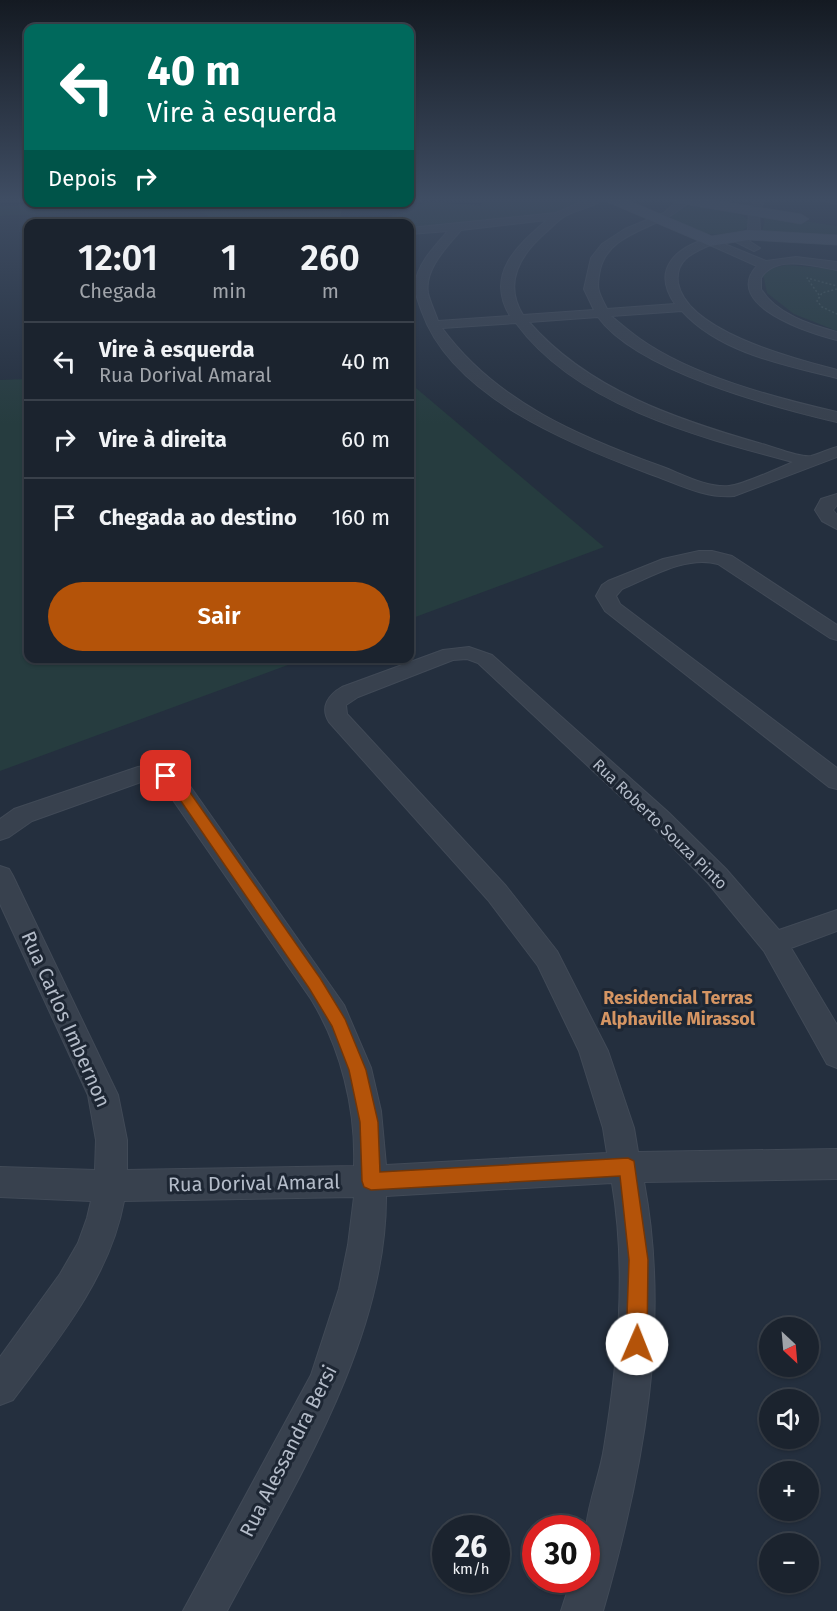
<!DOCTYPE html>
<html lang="pt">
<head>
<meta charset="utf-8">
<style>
  body { margin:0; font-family:"Fira Sans",sans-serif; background:#282f3a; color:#f1f3f6; height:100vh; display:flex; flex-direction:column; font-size:22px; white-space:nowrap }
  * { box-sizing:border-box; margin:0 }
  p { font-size:20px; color:#a0a4aa }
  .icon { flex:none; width:33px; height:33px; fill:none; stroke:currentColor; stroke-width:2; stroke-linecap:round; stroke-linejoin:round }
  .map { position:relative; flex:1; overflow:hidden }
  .sheet { position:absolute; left:24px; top:219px; width:390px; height:444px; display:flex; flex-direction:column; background:#1b232e; border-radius:12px; box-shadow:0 2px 4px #0004,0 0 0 2px #39404a }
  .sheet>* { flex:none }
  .top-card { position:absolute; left:24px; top:24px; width:390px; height:183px; border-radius:12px; box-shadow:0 2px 4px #0004,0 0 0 2px #39404a; background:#00695c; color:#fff; overflow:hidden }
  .needle { width:39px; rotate:154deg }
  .controls { position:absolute; left:759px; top:1317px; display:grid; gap:12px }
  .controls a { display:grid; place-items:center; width:60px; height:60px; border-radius:50%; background:#1b232e; box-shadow:0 2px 4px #0004,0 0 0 2px #39404a; font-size:30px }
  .speed { position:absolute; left:432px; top:1515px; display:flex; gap:12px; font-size:30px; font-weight:700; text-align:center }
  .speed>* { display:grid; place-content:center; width:78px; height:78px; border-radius:50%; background:#1b232e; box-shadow:0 2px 4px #0004,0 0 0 2px #39404a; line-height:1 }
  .speed small { font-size:15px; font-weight:400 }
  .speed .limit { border:9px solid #d22; background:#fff; color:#111 }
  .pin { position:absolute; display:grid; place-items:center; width:51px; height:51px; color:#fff; margin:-26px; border-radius:12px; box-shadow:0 3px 9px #0006 }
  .me { position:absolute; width:66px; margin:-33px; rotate:1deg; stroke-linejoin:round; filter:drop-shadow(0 0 4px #0008) }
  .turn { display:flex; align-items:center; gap:21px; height:126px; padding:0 24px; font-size:27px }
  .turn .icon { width:78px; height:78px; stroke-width:2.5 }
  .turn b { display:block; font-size:42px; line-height:51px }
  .then { display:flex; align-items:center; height:57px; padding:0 24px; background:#0003; gap:12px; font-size:22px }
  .eta { display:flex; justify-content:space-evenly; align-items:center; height:102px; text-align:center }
  .eta b { font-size:36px; font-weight:600; line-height:42px }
  .cta { display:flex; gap:12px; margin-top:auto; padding:12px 24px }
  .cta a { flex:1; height:69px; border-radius:36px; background:#b45309; color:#fff; font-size:24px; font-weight:600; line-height:69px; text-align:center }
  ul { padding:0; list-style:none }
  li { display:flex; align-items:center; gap:18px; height:78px; padding:0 24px; border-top:2px solid #39404a }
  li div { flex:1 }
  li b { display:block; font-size:22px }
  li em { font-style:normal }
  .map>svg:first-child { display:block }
  .green { fill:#263c3f }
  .water { fill:#17263c }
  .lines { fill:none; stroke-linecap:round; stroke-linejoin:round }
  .stream { stroke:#17263c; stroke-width:3 }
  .street-casing { stroke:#414a57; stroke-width:2 }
  .secondary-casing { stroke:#414a57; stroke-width:1 }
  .path { stroke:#3f5557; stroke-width:1.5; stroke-dasharray:2 2; stroke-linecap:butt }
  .street { fill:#38414e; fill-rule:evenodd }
  .secondary { fill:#465061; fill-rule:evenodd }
  .route { fill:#b45309; stroke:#753606; stroke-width:1.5 }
  .labels { text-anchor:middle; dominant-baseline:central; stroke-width:6; stroke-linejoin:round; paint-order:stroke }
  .street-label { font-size:16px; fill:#b4bcc9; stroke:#1d2633 }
  .neighbourhood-label { font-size:18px; font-weight:bold; fill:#d59563; stroke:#1d2633 }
  .near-street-label { font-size:20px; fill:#b4bcc9; stroke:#1d2633 }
</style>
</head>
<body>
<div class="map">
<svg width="837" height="1611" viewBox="0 0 837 1611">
  <rect width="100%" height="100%" fill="#242f3e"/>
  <g class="green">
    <polygon points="0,198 28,198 28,202 343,203 339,223 219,223 198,210 167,208 0,216"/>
    <path d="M 432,198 L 592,198 L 559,213 L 455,226 L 410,230 L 410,224 L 353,224 C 380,220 411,215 432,198 Z"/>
    <path d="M 699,206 L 737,212 L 750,221 L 749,226 C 728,242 688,234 670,217 L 686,207 Z"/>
    <polygon points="770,216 837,226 837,236 763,231 762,230 765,222 763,218"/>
    <polygon points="787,265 837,269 837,331 794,314 767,293 763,274 772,268"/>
    <polygon points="28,379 28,658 304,659 0,771 0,380"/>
    <polygon points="410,383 604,547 410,619"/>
  </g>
  <polygon class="water" points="410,198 432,199 381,220 339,223 343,203 410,202"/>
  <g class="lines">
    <g class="stream">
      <polyline points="410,199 481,204"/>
      <polyline points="0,205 39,202"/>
    </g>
    <g class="street-casing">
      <g id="street">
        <path d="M 590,198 L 605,198 C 595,207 579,209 567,215 C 558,220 552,227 545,233 C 520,255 503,283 523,315 L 594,310 L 584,289 L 591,258 L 602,244 L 625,229 L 664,213 L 681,198 L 692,198 C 668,229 609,228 600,270 C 596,289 598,291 607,309 L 675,304 C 651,269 676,247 710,238 L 766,261 L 796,257 L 837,262 L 837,270 C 815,266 775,254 761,278 L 761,289 C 776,314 810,325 837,332 L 837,340 C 811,334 721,305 757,266 L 710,245 C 692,253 675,260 678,283 C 687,332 796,359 837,370 L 837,378 C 785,365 720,353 682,311 L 611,316 C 621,324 630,332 640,339 C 692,376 776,398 837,412 L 837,422 C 773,407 637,371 598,317 L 529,322 C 588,390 678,420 762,444 C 774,447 800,458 811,456 C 820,454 828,449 837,447 L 837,457 L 734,496 C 705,499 676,483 650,474 C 572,445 452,397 422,312 C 419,303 415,295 415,285 C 417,264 435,246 448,231 L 410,234 L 410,228 L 556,213 ZM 547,220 C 517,246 485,274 510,316 L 438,321 C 435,312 430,302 428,293 C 424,269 447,247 461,230 ZM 516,323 C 577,406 699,437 793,462 C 779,468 742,485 729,486 C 707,488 684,475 663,467 C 580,437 496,402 442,328 Z"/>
        <polygon points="755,198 765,198 759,212 760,231 749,241 760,248 754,251 736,242 748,230 749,212"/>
        <polygon points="811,198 837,198 837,204"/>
        <polygon points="837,494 837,505 833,510 837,515 837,529 822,521 815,510 821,499"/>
        <path d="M 699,551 L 712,551 L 732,556 L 837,625 L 837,640 L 830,638 L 718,564 C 686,555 651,577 622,589 L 616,596 L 620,604 L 837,768 L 837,789 L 829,787 L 605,611 L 596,596 L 602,585 L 608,581 L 663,559 Z"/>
        <path d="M 469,647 L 492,655 L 668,812 L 726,869 L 779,930 L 837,910 L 837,931 L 791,948 L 837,1025 L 837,1068 L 827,1064 L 764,951 L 708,883 L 650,824 L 478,663 L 467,659 L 453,660 L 358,697 L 346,705 L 347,714 L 506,886 L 557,951 L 608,1051 L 634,1128 L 638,1152 L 837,1149 L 837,1179 L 644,1182 C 671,1326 643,1472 603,1611 L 561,1611 L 571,1580 L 586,1580 C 586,1563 585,1546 586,1529 C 588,1502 600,1475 604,1448 C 618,1361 627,1271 612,1183 L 386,1196 C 387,1340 293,1487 227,1611 L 183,1611 L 311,1375 L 339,1289 L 348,1245 L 354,1197 L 124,1201 C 110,1277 58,1340 13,1400 L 0,1405 L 0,1357 L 60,1274 L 78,1243 L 87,1218 L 91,1201 L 0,1197 L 0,1167 L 95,1170 L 96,1140 L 88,1095 L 0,904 L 0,866 L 9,869 L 13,876 L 118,1095 L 127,1140 L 127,1170 L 354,1166 C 356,1109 341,1048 311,999 L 164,787 L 157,782 L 141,782 L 32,821 L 9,837 L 0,840 L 0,819 L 14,809 L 138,767 C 155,764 172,767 185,779 L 344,1005 L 371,1068 L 381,1111 L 386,1165 L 607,1153 L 603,1128 L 579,1051 L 538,966 L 488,900 L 329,722 C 320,707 328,695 342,687 L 443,650 Z"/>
      </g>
    </g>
    <g class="secondary-casing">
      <g id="secondary">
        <polygon points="603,198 623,198 712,236 749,230 837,235 837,245 749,240 710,246 605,201"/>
        <polygon points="665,198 700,198 801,214 809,219 801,224 672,202"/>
      </g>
    </g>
    <g class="path">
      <polyline points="837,289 822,293 817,301 822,307 837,314"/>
      <polyline points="819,295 807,278 837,286"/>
    </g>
    <use href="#street" class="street"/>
    <use href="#secondary" class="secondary"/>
  </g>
  <linearGradient id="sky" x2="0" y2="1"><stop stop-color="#141a22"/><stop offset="0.47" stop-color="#3f4d63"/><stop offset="1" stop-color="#3f4d63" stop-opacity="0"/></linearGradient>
  <rect width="837" height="424" fill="url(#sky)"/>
  <polygon class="route" points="166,772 182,781 320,978 345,1019 366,1070 378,1122 380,1172 628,1158 634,1161 648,1260 647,1344 644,1351 637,1354 629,1351 626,1344 629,1260 620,1176 371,1190 364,1187 362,1181 360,1122 349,1070 332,1026 309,988 172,788 160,776 162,773"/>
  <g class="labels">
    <g class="street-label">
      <text transform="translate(660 824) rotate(44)">Rua Roberto Souza Pinto</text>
    </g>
    <g class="neighbourhood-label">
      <text x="678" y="998">Residencial Terras<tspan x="678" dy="21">Alphaville Mirassol</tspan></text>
    </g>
    <g class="near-street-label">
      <text transform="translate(66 1019) rotate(66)">Rua Carlos Imbernon</text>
      <text transform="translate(254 1183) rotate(-1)">Rua Dorival Amaral</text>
      <text transform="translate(288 1451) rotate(-63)">Rua Alessandra Bersi</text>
    </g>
  </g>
</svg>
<div class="controls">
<a><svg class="needle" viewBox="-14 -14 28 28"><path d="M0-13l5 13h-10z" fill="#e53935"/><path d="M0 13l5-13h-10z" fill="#a0a4aa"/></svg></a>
<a><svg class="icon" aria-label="sound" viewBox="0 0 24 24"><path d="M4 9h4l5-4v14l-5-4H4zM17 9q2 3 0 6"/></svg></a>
<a>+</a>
<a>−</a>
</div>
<div class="speed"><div>26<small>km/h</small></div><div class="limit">30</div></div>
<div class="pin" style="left:166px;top:776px;background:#d93025"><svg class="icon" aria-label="arrive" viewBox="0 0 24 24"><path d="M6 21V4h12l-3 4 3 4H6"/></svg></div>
<svg class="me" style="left:637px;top:1344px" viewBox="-20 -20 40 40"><circle r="19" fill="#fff"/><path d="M0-13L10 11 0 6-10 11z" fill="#b45309"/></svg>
<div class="top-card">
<div class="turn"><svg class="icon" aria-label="left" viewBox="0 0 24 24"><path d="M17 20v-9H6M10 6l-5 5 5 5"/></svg><div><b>40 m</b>Vire à esquerda</div></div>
<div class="then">Depois<svg class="icon" aria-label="right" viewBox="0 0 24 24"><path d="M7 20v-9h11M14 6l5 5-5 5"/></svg></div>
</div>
<section class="sheet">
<div class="eta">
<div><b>12:01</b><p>Chegada</p></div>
<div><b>1</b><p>min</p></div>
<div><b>260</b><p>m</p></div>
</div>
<ul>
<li><svg class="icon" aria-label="left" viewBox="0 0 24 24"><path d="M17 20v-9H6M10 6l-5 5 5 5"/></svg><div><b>Vire à esquerda</b><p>Rua Dorival Amaral</p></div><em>40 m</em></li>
<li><svg class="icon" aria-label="right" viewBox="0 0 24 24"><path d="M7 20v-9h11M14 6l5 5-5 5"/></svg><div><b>Vire à direita</b></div><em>60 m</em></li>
<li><svg class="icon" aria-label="arrive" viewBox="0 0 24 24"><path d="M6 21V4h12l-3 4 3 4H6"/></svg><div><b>Chegada ao destino</b></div><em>160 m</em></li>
</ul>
<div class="cta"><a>Sair</a></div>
</section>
</div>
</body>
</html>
